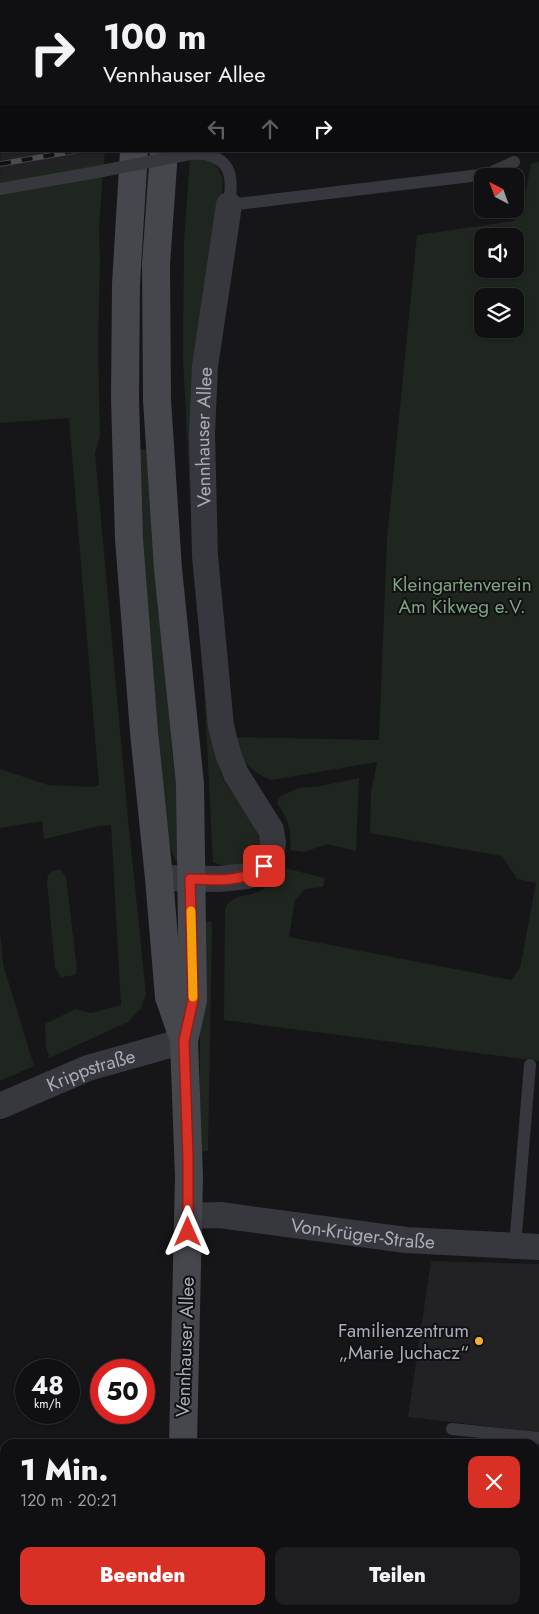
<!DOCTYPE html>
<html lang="de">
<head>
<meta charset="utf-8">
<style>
  body { margin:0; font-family:Jost,sans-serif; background:#1e1e20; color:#f1f3f6; height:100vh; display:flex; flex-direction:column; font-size:19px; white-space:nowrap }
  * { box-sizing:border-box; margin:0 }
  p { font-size:16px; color:#9c9d9f }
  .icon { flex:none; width:28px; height:28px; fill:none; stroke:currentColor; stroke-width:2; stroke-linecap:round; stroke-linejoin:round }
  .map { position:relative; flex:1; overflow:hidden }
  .panel { position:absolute; left:0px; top:1439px; width:540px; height:176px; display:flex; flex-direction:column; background:#101012; border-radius:15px 15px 0 0; box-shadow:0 1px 4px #0004,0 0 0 1px #303032 }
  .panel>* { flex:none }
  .top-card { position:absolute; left:0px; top:0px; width:540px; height:152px; box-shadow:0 1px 4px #0004,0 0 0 1px #303032; background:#101012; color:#f1f3f6; overflow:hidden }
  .needle { width:32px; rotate:319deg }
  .fabs { position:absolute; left:474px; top:168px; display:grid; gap:10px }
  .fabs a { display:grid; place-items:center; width:50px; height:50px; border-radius:10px; background:#101012; box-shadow:0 1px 4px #0004,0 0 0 1px #303032; font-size:25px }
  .speed { position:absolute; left:15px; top:1359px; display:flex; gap:10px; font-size:25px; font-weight:700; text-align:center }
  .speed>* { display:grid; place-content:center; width:65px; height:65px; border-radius:50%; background:#101012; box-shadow:0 1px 4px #0004,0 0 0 1px #303032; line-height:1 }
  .speed small { font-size:12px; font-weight:400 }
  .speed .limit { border:8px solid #d22; background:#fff; color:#111 }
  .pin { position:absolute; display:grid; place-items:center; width:42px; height:42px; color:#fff; margin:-21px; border-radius:10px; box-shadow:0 2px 8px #0006 }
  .me { position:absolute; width:55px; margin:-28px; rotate:0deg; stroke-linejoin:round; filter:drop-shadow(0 0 4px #0008) }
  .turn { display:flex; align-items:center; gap:18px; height:105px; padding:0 20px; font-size:22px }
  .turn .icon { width:65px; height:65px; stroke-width:2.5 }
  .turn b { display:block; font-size:35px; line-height:42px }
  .lanes { display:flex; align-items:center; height:48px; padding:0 20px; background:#0003; justify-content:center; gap:25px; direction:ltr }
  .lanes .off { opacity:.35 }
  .round { display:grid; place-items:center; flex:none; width:52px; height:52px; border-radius:10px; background:#1e1e20 }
  .head { display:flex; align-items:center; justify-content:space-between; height:85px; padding:0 20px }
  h1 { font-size:30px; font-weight:800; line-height:38px }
  .action { display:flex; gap:10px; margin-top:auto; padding:10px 20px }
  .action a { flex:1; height:58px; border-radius:10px; background:#d93025; color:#fff; font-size:20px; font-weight:800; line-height:58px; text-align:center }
  .action a+a { background:#1e1e20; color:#f1f3f6 }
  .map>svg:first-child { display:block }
  .built { fill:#222225 }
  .green { fill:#1e261f; fill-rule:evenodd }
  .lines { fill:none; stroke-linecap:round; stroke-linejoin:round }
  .lane { stroke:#37383d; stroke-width:12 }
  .street { stroke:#37383d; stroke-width:26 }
  .secondary { stroke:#45474d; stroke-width:28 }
  .rail-casing { stroke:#4a4c52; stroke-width:5.5 }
  .rail { stroke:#111113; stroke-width:4; stroke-dasharray:11; stroke-linecap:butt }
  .lane-bridge { stroke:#37383d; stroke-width:12 }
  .route-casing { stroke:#8d1f18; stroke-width:12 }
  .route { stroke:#d93025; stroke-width:9 }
  .slow { stroke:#f59e0b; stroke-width:9 }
  .poi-dot { fill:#f2b134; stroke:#111113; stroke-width:2 }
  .labels { text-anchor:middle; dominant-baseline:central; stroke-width:4; stroke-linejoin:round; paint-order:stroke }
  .street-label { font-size:19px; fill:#a8adb8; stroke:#111113 }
  .park-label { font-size:19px; fill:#7fa381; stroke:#111113 }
  .poi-label { font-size:19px; fill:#a8adb8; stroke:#111113; text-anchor:end }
</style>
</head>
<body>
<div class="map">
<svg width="539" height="1614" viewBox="0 0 539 1614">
  <rect width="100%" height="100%" fill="#161618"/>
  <g class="built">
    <polygon points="1,104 1,151 105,151 103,166 0,184"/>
    <polygon points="431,1261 539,1264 539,1432 408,1417"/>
  </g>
  <g class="green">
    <polygon points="190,158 211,160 218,168 223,180 194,576 183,357 184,240"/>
    <polygon points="104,160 99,227 100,261 98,346 100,436 95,453 128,819 146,994 141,1008 128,1022 49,1058 46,1046 45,1024 75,1009 91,1013 121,1005 111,825 99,826 44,839 42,821 0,828 0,769 48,785 92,787 99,785 69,418 0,423 0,179"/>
    <path d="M 539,162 L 539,1061 L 224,1020 L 225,910 C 230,893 248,898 261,890 C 271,885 278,877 284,868 L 325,878 L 323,887 L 305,889 L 295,900 L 289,937 L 511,980 L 520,968 L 536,883 L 517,879 L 502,856 L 370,833 L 371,792 L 377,762 L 271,780 C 250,772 239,757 230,737 L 379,740 L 387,539 L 417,235 L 514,221 L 522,213 L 531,164 ZM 482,236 L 515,236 L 515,269 L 482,269 ZM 482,296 L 515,296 L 515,329 L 482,329 Z"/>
    <polygon points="148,449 172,752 180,811 178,863 176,862 168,842 148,645 138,450"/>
    <path d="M 204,685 C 209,713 211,744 220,771 C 228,796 256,816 259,841 C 261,864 229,870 213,862 Z"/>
    <path d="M 359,778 L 356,851 L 327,844 L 304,852 L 290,850 C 292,831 288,818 277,803 L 280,796 L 299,788 L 320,786 Z"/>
    <path d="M 60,869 L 66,877 L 77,969 L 75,975 L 61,977 L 55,968 L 47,881 C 48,872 52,871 60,869 Z"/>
    <polygon points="211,921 212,929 208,1151 200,1152 200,923"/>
    <polygon points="0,931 3,964 34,1066 0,1081"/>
  </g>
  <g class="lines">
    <g class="lane">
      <polyline points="23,0 24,1"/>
      <polyline points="81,1 81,0"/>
      <path d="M 190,154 C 207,152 227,158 230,177 C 232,186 230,196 229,205 L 488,174 L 514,162"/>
      <polyline points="0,189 102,171"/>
      <polyline points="515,1246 530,1065"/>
      <polyline points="452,1429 539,1438"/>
      <polyline points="535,1607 539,1607"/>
    </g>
    <g class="street">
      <path id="s1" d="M 159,878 L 219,879 L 247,876 L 264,865 L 271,854 L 273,843 L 271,830 L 236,774 L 228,754 L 221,726 L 205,556 L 202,433 L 205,366 L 229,205"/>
      <path id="s2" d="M 0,1106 L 88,1068 L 184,1041"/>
      <path id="s3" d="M 188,1216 L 220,1215 L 406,1240 L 539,1247"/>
    </g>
    <g class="secondary">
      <polyline points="147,1 147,0"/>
      <polyline points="177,1 177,0"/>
      <polyline points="134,151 126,284 125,398 129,539 144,732 159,878 169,997 184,1040"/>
      <polyline points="164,151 156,264 157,400 168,569 190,784 193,1000 184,1041 189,1177 183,1444"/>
      <polyline points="173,1614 173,1610"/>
    </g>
    <g class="rail-casing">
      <g id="rail">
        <polyline points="462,1 473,0"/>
        <polyline points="0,52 1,52"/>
        <polyline points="0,72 1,72"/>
        <polyline points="0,112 1,112"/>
        <polyline points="0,136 1,136"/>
        <polyline points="0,164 75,151"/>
      </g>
    </g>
    <use href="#rail" class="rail"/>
    <polyline class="lane-bridge" points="102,171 190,154"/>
  </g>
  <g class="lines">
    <g class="route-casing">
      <path id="route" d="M 188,1232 L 188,1157 L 184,1041 L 193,1000 L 190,879 C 216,880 243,883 264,866"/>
    </g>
    <use href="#route" class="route"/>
    <polyline class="slow" points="191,911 193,997"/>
  </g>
  <circle class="poi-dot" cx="479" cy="1341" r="5"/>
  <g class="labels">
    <g class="street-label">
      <text stroke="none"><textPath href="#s1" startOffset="552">Vennhauser Allee</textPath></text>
      <text stroke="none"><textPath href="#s2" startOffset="98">Krippstraße</textPath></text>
      <text stroke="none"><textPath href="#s3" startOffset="176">Von-Krüger-Straße</textPath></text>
      <text transform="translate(185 1347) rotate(-88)">Vennhauser Allee</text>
    </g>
    <g class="park-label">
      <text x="462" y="584">Kleingartenverein<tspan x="462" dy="22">Am Kikweg e.V.</tspan></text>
    </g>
    <g class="poi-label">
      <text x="469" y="1330">Familienzentrum<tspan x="469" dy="22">„Marie Juchacz“</tspan></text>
    </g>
  </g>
</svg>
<div class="fabs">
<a><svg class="needle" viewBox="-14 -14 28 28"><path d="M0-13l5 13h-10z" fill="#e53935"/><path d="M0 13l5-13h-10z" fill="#9c9d9f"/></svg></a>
<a><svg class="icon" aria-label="sound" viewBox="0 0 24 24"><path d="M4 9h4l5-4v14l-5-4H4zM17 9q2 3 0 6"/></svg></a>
<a><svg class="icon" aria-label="layers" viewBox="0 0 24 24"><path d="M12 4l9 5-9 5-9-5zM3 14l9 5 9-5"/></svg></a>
</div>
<div class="speed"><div>48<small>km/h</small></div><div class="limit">50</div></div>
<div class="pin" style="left:264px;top:866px;background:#d93025"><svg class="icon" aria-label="arrive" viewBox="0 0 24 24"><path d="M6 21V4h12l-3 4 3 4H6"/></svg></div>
<svg class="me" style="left:188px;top:1232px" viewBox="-20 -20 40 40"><path d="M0-17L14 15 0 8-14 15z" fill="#d93025" stroke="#fff" stroke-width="4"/></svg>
<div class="top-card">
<div class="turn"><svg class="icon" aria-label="right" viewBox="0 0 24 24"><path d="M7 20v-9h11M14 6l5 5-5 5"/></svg><div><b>100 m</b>Vennhauser Allee</div></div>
<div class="lanes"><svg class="icon off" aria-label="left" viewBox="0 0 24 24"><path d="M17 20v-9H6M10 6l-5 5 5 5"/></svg><svg class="icon off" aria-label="ahead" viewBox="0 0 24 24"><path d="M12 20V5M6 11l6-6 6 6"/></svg><svg class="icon" aria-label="right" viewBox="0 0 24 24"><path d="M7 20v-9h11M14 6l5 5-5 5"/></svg></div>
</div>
<section class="panel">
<div class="head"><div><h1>1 Min.</h1><p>120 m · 20:21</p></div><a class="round" style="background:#d93025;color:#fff"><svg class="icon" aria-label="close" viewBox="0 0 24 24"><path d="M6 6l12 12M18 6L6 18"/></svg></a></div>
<div class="action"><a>Beenden</a><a>Teilen</a></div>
</section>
</div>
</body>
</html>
